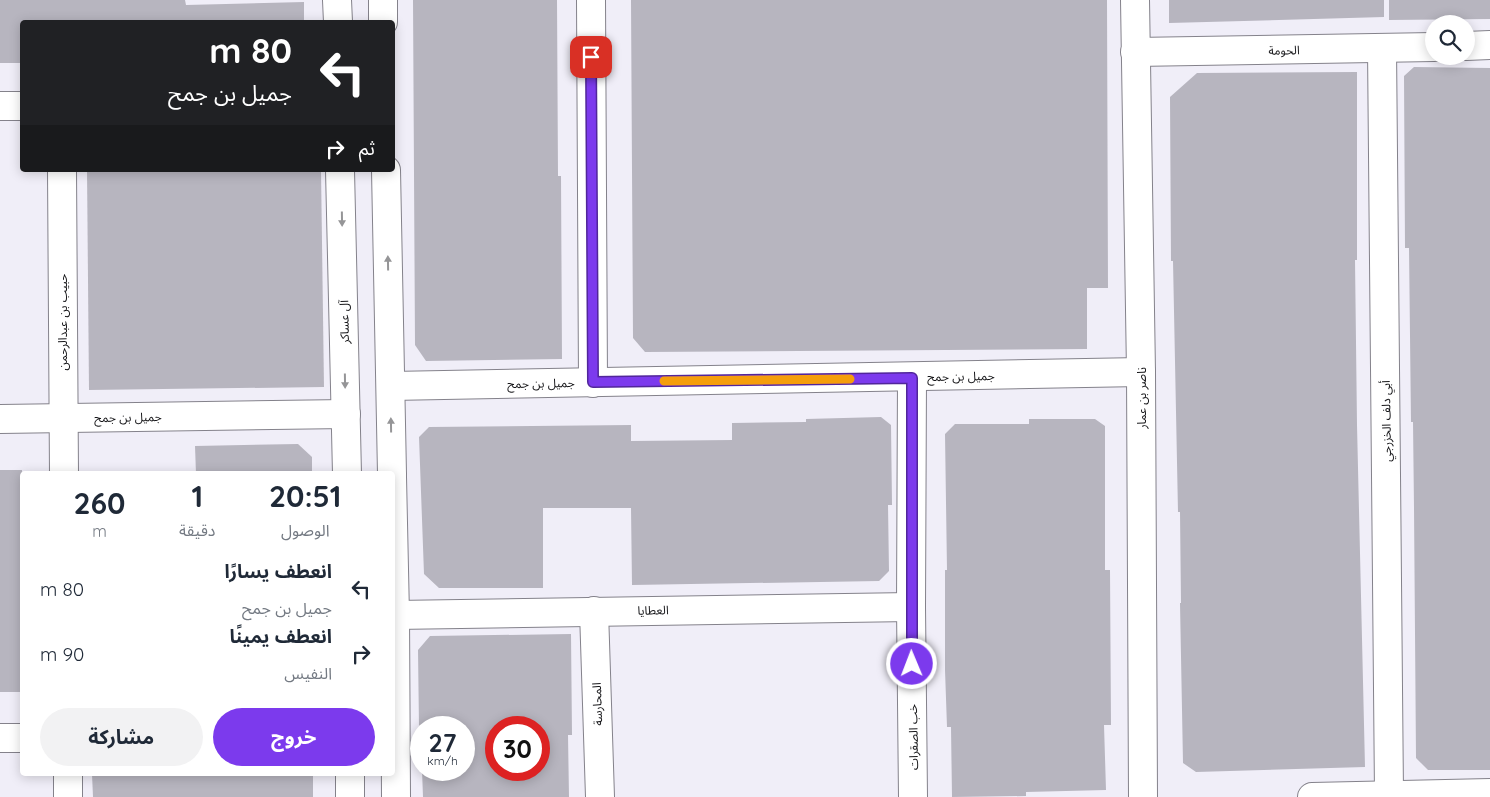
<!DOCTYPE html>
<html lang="ar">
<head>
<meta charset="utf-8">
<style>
  body { margin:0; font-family:Quicksand,"Noto Sans Arabic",sans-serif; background:#f2f2f3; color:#1f2937; direction:rtl; height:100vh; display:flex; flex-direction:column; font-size:19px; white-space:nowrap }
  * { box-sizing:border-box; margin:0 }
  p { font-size:16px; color:#747a83 }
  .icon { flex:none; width:28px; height:28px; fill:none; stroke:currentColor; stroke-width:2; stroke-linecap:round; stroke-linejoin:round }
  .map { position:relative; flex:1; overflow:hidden; direction:ltr }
  .details { position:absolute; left:20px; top:471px; width:375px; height:305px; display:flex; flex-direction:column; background:#fff; border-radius:5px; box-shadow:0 2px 12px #0003; direction:rtl }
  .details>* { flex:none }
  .hud { position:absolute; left:20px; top:20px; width:375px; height:152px; border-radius:5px; box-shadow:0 2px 12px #0003; direction:rtl; background:#202124; color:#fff; overflow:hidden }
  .buttons { position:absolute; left:1425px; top:15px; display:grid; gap:10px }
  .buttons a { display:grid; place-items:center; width:50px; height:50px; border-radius:50%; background:#fff; box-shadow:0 2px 12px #0003; font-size:25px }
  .speed { position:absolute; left:410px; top:716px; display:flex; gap:10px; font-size:25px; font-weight:700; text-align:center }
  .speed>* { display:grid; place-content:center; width:65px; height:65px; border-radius:50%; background:#fff; box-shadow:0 2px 12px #0003; line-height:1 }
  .speed small { font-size:12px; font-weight:400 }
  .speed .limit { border:8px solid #d22; background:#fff; color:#111 }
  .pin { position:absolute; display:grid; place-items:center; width:42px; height:42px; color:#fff; margin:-21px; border-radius:10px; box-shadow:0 2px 8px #0006 }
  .me { position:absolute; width:55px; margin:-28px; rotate:359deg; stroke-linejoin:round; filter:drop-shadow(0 0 4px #0008) }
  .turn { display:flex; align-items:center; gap:18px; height:105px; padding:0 20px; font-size:22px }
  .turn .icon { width:65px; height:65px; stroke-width:2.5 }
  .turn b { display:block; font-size:35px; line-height:42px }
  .then { display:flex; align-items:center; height:48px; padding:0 20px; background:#0003; gap:10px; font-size:19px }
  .eta { display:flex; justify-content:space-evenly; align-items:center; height:85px; text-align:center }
  .eta b { font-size:30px; font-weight:700; line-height:35px }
  .button { display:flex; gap:10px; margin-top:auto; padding:10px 20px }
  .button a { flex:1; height:58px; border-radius:30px; background:#7c3aed; color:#fff; font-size:20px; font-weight:700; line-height:58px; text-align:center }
  .button a+a { background:#f2f2f3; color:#1f2937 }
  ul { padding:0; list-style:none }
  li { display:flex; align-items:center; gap:15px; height:65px; padding:0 20px }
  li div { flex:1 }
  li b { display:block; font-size:19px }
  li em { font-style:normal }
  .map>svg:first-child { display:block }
  .building { fill:#b7b5bf; fill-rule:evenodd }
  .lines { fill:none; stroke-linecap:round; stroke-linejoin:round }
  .minor-casing { stroke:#84828b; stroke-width:30 }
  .tertiary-casing { stroke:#84828b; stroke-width:30 }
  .minor { stroke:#fff; stroke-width:28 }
  .tertiary { stroke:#fff; stroke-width:28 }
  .oneway { fill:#959597 }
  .route-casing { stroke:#51269a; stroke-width:12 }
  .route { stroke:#7c3aed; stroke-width:9 }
  .slow { stroke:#f59e0b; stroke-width:9 }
  .labels { text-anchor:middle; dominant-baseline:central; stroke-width:5; stroke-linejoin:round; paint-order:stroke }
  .street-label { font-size:12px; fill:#141417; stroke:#fff }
</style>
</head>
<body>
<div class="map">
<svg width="1490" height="797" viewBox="0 0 1490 797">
  <rect width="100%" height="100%" fill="#f0eef8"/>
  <g class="building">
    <polygon points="0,0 185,0 186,5 304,2 304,22 22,22 22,63 0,63"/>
    <polygon points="413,0 557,0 558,176 561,176 562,359 426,361 415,345"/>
    <polygon points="631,0 1107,0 1108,288 1087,288 1087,349 645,352 633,338"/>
    <polygon points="1169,0 1384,0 1384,17 1169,23"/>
    <polygon points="1389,0 1490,0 1490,19 1389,20"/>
    <polygon points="1414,67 1490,68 1490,770 1428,770 1416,758 1414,508 1413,422 1411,422 1409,248 1405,248 1404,76"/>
    <polygon points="1357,72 1357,260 1355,260 1357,425 1365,767 1196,772 1183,763 1180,603 1181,603 1180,512 1178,512 1173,261 1171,261 1170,97 1197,73"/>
    <polygon points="87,170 321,170 324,387 89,390"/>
    <polygon points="881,417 891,425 892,505 888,505 889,571 879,581 632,585 631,508 543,508 543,588 439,588 424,574 419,437 429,427 631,425 631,441 732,440 732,423 806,422 806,419"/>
    <polygon points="1029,419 1095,419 1105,426 1105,570 1110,570 1111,725 1104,725 1106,790 1026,792 1026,796 952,797 951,727 947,727 945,670 945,570 947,570 945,434 955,424 1029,424"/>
    <polygon points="298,444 312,457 312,474 196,474 195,446"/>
    <rect x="0" y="470" width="22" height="222"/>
    <path d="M 571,634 L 572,735 L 568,735 L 569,797 L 423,797 L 422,770 L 464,770 L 464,728 L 419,728 L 418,650 L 430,636 ZM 496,728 L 539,728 L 539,770 L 496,770 Z"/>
    <polygon points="92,774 313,774 313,797 93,797"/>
  </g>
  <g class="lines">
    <g class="minor-casing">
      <g id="minor">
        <polyline points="591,0 593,383"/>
        <polyline points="1135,0 1141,372 1143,797"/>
        <polyline points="1466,46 1490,45"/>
        <polyline points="1382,48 1389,794"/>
        <polyline points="1135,52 1434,47"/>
        <polyline points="0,106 22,106"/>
        <polyline points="62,170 64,474"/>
        <polyline points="912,378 911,607 913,797"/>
        <polyline points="391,386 1141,372"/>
        <polyline points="0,419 346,414"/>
        <polyline points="594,611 600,797"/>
        <polyline points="395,615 911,607"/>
        <polyline points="0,738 22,738"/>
        <polyline points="68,774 68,797"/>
        <polyline points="1312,797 1490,793"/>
      </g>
    </g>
    <g class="tertiary-casing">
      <g id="tertiary">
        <polyline points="337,0 338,22"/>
        <polyline points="383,0 383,22"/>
        <polyline points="340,170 347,474"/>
        <polyline points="386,170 392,474"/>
        <polyline points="392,477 395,615 396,797"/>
        <polyline points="350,774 350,797"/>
      </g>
    </g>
    <use href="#minor" class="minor"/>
    <use href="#tertiary" class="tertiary"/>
  </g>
  <defs><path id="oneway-solid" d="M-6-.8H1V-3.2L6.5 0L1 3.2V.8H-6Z" transform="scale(1.25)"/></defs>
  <g class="oneway">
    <use href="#oneway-solid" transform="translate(342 219) rotate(89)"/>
    <use href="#oneway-solid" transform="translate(388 263) rotate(-91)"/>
    <use href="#oneway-solid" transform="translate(345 381) rotate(89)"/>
    <use href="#oneway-solid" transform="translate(391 425) rotate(-91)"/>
  </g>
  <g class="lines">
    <g class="route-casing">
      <polyline id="route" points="591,57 593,382 912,378 912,664"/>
    </g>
    <use href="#route" class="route"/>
    <polyline class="slow" points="664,381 850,379"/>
  </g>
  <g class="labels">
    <g class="street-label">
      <text transform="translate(1284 50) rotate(-1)">الحومة</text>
      <text transform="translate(62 322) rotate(-90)">حبيب بن عبدالرحمن</text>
      <text transform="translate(344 322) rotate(-91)">آل عساكر</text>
      <text transform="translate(961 376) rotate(-1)">جميل بن جمح</text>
      <text transform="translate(541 383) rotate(-1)">جميل بن جمح</text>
      <text transform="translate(1141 398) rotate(-90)">ناصر بن عمار</text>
      <text transform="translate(128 417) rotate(-1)">جميل بن جمح</text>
      <text transform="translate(1386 421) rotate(-91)">أبي دلف الخزرجي</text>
      <text transform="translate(653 610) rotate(-1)">العطايا</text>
      <text transform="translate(597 704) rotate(-92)">المحارسة</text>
      <text transform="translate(913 737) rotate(-91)">خب الصقرات</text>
    </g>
  </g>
</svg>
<div class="buttons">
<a><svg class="icon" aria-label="search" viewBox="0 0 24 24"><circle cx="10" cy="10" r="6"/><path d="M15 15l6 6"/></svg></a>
</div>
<div class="speed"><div>27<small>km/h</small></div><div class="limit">30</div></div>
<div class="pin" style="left:591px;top:57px;background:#d93025"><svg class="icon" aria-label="arrive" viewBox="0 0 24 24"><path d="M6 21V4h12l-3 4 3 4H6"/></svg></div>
<svg class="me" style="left:912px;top:664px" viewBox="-20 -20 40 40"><circle r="17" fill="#7c3aed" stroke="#fff" stroke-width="3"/><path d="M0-11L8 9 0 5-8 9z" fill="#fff"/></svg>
<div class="hud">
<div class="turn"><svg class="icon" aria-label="left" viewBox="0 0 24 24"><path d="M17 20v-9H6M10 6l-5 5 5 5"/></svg><div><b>80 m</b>جميل بن جمح</div></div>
<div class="then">ثم<svg class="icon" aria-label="right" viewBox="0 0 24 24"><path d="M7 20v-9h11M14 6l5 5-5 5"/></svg></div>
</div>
<section class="details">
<div class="eta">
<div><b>20:51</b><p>الوصول</p></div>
<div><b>1</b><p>دقيقة</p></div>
<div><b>260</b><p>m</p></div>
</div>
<ul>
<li><svg class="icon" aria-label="left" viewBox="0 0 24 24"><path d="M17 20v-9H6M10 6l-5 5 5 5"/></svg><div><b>انعطف يسارًا</b><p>جميل بن جمح</p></div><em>80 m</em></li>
<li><svg class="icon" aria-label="right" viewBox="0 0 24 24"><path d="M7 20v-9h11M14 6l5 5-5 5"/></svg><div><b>انعطف يمينًا</b><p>النفيس</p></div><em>90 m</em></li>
</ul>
<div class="button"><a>خروج</a><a>مشاركة</a></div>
</section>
</div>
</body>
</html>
